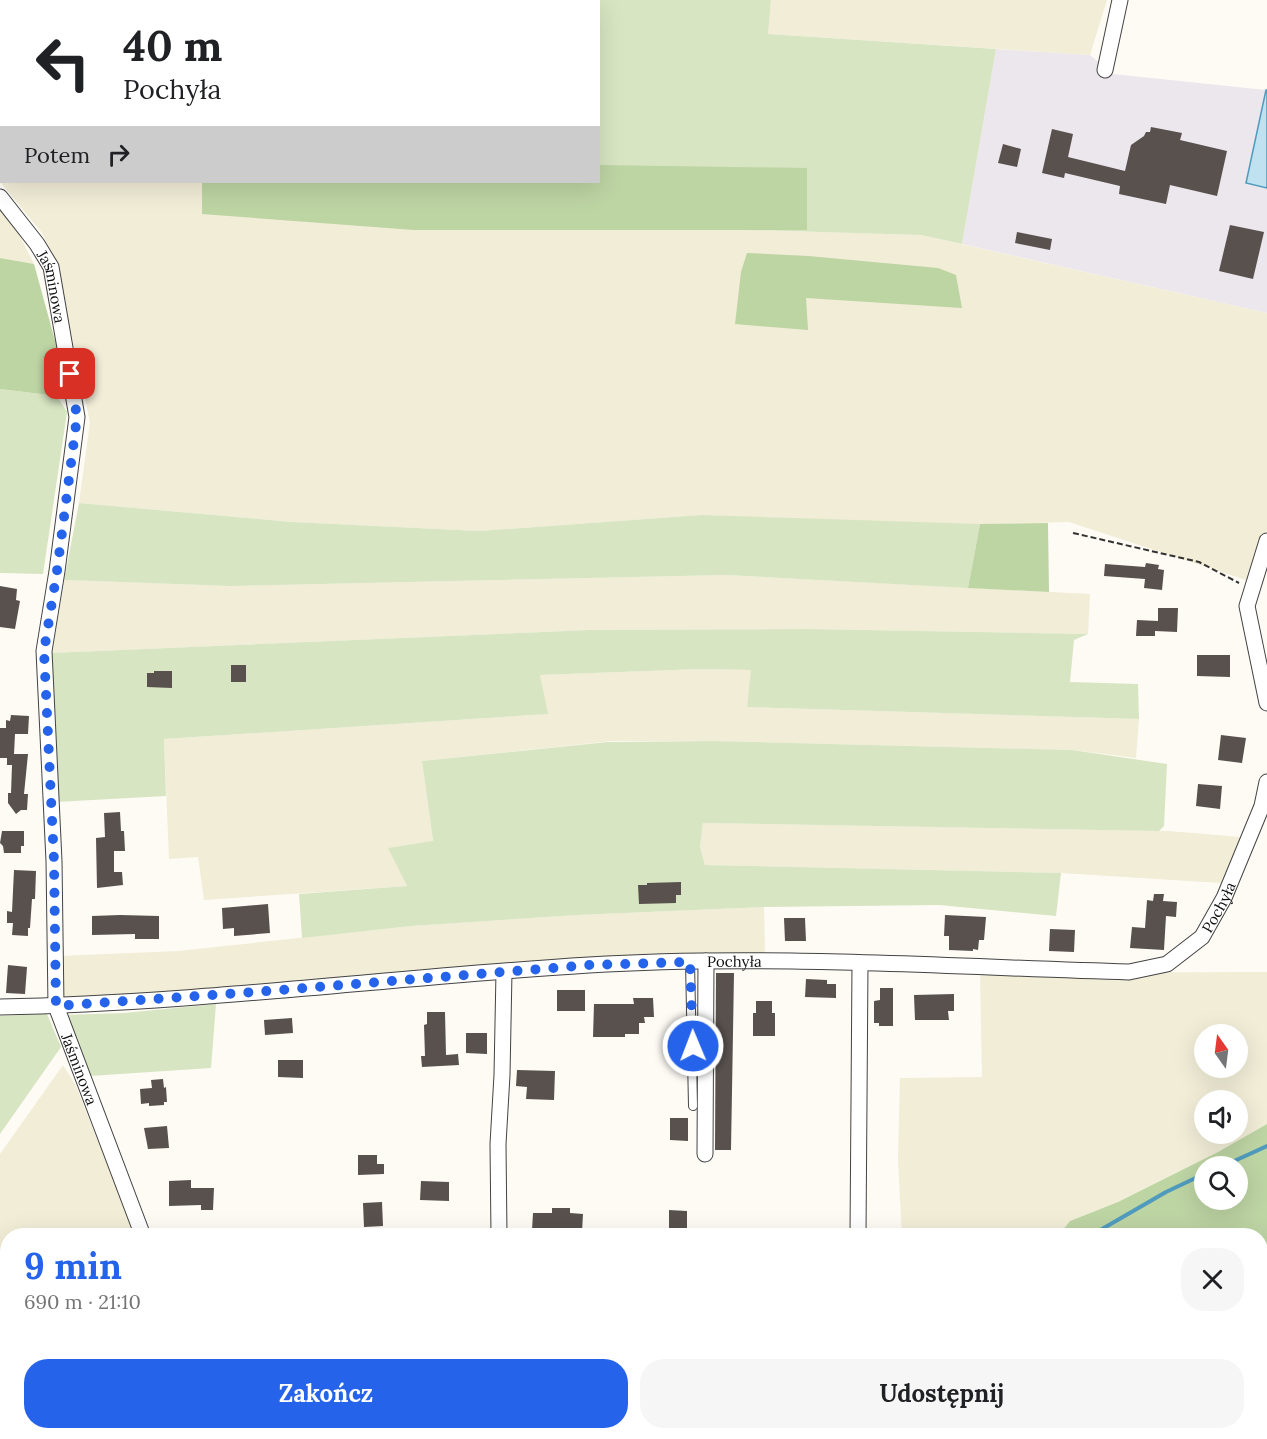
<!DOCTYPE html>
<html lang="pl">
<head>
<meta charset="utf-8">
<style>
  body { margin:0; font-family:Lora,serif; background:#f6f6f6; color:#202124; height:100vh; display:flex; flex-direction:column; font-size:22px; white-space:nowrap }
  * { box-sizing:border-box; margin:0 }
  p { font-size:20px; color:#757577 }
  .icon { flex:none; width:33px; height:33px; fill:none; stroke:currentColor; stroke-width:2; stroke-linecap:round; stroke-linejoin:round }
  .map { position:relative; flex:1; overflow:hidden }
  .side { position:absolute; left:0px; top:1228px; width:1268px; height:212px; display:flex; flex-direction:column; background:#fff; border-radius:24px 24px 0 0; box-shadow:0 6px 24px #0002 }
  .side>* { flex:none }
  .guide { position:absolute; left:0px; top:0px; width:600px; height:183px; box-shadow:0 6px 24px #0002; background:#fff; color:#202124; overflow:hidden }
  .needle { width:39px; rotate:346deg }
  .buttons { position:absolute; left:1194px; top:1024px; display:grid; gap:12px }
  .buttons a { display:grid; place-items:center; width:54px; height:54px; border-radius:50%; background:#fff; box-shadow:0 6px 24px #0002; font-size:30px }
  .pin { position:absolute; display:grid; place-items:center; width:51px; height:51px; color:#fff; margin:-26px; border-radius:12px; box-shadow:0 3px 9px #0006 }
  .me { position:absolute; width:66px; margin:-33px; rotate:359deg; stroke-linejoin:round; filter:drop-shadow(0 0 4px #0008) }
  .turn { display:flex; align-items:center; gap:21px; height:126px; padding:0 24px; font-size:27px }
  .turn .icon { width:78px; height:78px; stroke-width:2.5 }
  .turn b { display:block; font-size:42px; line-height:51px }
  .then { display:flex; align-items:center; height:57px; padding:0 24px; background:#0003; gap:12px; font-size:22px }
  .round { display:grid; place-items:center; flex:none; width:63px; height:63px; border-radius:24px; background:#f6f6f6 }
  .summary { display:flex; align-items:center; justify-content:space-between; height:102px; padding:0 24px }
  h1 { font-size:36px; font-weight:700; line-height:45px; color:#2563eb }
  .primary-button { display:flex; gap:12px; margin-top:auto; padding:12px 24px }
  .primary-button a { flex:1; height:69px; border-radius:24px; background:#2563eb; color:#fff; font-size:24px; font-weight:700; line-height:69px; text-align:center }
  .primary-button a+a { background:#f6f6f6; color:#202124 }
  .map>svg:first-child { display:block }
  .industrial { fill:#ece6ed }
  .farmland { fill:#f1edd7; fill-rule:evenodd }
  .green { fill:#d7e5c2 }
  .forest { fill:#bdd4a3; fill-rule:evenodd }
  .water { fill:#c0e1ef; stroke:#509bbd; stroke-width:1.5 }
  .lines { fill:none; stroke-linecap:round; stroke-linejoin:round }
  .stream { stroke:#509bbd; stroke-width:4 }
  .building { fill:#58514e }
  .service-casing { stroke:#434343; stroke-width:10 }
  .minor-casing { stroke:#434343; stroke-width:17 }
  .path { stroke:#323232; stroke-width:2; stroke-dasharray:6 3; stroke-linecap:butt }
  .service { stroke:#fff; stroke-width:8 }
  .minor { stroke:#fff; stroke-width:15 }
  .route { stroke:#2563eb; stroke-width:10; stroke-dasharray:0 18 }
  .labels { text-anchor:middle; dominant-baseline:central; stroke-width:6; stroke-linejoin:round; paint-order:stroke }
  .street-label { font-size:15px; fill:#101010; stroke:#fff }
</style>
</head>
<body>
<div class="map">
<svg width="1267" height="1439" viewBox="0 0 1267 1439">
  <rect width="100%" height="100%" fill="#fefbf5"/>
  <polygon class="industrial" points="996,49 1090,55 1113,74 1266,90 1246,182 1267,188 1267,313 962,244"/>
  <g class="farmland">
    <polygon points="771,0 1107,0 1090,55 768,34"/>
    <polygon points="0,122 2,182 202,182 202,213 921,235 1267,313 1267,530 1249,581 1069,522 962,525 702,515 479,531 292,522 79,503 90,422 56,262 42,233 0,182"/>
    <polygon points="0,209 13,223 34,264 0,258"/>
    <polygon points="726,575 1090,594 1088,634 808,629 589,630 52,653 64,580 230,586"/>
    <polygon points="700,669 752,670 747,707 1139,719 1136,758 1072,750 714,741 612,741 422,761 433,842 389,848 407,886 204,900 198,857 169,859 164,739 547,714 540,675"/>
    <polygon points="703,823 1168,831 1241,837 1221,883 1061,873 705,865 700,847"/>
    <polygon points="764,907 765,954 361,977 62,1000 60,956 178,951 411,926 578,915"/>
    <path d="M 1267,972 L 1267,1124 L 1218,1152 L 1118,1202 L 1070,1221 L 1058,1236 L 902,1236 L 898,1160 L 900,1078 L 982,1077 L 980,973 ZM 1204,1035 L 1238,1035 L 1238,1068 L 1204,1068 ZM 1204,1101 L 1238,1101 L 1238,1134 L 1204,1134 Z"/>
    <polygon points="63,1065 76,1086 135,1236 8,1236 8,1432 0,1439 0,1154"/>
  </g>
  <g class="green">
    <polygon points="411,0 771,0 768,34 996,49 962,244 921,235 202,214 202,182 598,182 598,2 411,1"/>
    <polygon points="0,389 57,396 67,412 43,574 0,573"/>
    <polygon points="79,503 292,522 479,531 702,515 980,524 968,588 726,575 230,586 64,580"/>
    <polygon points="808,629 1088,634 1074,640 1070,682 1138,684 1139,719 747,707 751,670 700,669 540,675 548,714 164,739 166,796 56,802 52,653 589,630"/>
    <polygon points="714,741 1072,750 1167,764 1164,826 1159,831 703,823 700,847 705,865 1061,873 1056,916 939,905 764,907 578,915 411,926 302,938 299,894 407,886 388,848 433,841 422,761 608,742"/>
    <polygon points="216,1004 211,1068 90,1076 64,1015 124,1013"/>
    <polygon points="47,1014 61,1047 0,1134 0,1016"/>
    <polygon points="366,1433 450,1433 452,1439 368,1439"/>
    <polygon points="963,1433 963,1432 1036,1433 1036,1439 962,1439"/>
  </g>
  <g class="forest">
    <polygon points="599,165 807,168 807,230 414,230 202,214 202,182 598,182"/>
    <polygon points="747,253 808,256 938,268 956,275 962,308 806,298 808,330 735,324 741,272"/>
    <polygon points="0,258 34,264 62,366 57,396 0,389"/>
    <polygon points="1048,523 1049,592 968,588 980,524"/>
    <path d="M 1267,1124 L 1267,1439 L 1036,1439 L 1036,1432 L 1260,1432 L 1260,1236 L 1058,1236 L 1070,1221 L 1118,1202 L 1218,1152 ZM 1204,1167 L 1238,1167 L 1238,1200 L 1204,1200 Z"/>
  </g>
  <polygon class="water" points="1266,90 1267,90 1267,188 1246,183"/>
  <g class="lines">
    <g class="stream">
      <polyline points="1221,1167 1267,1146"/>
      <polyline points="1090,1236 1166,1192 1204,1174"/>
    </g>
  </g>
  <g class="building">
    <polygon points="1151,127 1182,133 1180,140 1227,151 1217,196 1170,185 1166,204 1119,194 1120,186 1065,173 1064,178 1042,173 1052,129 1073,134 1068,157 1125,171 1131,145 1144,136 1146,132 1150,132"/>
    <polygon points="1003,144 1021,149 1017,167 998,163"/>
    <polygon points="1230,225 1264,232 1253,279 1219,271"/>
    <polygon points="1017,232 1052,239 1050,250 1015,243"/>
    <polygon points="1146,563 1159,565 1158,569 1164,570 1162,590 1144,588 1145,579 1104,576 1105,564 1145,567"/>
    <polygon points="0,586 17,589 16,600 20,601 15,629 0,627"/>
    <polygon points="1158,608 1178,608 1177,632 1155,631 1155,636 1136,636 1137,620 1158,621"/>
    <polygon points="1197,655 1230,655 1230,677 1197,676"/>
    <rect x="231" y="665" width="15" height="17"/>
    <polygon points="154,671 172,671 172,688 147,687 147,673 154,673"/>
    <polygon points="11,715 29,716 28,734 15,734 14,754 28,754 24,794 28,794 27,810 21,810 16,814 8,803 8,793 11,793 12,765 7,765 7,758 0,758 0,728 6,728 6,720 10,721"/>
    <polygon points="1221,735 1246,738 1242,763 1218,760"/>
    <polygon points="1198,784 1222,786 1220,809 1196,806"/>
    <polygon points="120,812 121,831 124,831 125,851 114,851 114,872 122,872 123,885 97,888 96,838 105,837 104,813"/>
    <polygon points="2,831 24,831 24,846 21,846 21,853 4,853 3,846 0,843"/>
    <polygon points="14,870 36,871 35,899 32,899 30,928 28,928 28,936 12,935 13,923 7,923 7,911 12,912"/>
    <polygon points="681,882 681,895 676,895 676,903 639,904 638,885 647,885 647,883"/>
    <polygon points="1154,894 1164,894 1163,901 1177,902 1176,917 1166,916 1164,950 1130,948 1132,927 1145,928 1147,900 1153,901"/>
    <polygon points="268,904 270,933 234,936 234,928 223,929 222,908"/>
    <polygon points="120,915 159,916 159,939 135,939 135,934 92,935 92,916"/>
    <polygon points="945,915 986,917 984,940 979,940 978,950 973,949 973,951 949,950 949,936 944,936"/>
    <polygon points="784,918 805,918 806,941 785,941"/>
    <polygon points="1050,929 1075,930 1074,952 1049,951"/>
    <polygon points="8,965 27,967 25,994 6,993"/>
    <polygon points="716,973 734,973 731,1150 715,1150"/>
    <polygon points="806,979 827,980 827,984 836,984 836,998 805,997"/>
    <polygon points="880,988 893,988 893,1026 879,1026 879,1023 874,1023 874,1001 880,1000"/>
    <rect x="557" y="990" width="28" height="21"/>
    <polygon points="954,994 954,1011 948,1011 949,1020 915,1020 914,995"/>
    <polygon points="633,998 653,998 654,1017 644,1017 645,1023 639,1023 639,1034 625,1034 625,1037 593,1037 594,1004 634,1004"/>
    <polygon points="756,1001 772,1001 772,1013 775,1013 775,1036 753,1036 753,1013 756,1013"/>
    <polygon points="427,1012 445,1012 446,1055 458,1054 459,1065 422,1067 421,1056 425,1056 424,1025 427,1024"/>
    <polygon points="292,1018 293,1033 265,1035 264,1020"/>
    <polygon points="466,1033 487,1033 487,1054 466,1053"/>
    <polygon points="278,1060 303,1060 303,1078 278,1077"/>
    <polygon points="517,1070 555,1071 554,1100 526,1099 527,1087 516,1086"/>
    <polygon points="163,1079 164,1088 166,1087 167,1102 164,1102 164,1105 149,1106 149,1103 141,1104 140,1089 152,1088 151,1080"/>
    <polygon points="670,1118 688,1118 688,1141 670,1140"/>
    <polygon points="167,1126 169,1148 148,1149 144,1128"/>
    <polygon points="358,1155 377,1155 377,1164 384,1164 384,1174 358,1175"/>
    <polygon points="191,1180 191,1188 214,1188 213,1210 201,1210 201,1205 169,1206 169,1181"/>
    <polygon points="421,1181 449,1182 449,1201 420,1200"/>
    <polygon points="382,1202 383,1226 364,1227 363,1203"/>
    <polygon points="552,1208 570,1208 570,1213 583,1214 582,1232 566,1232 566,1236 538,1236 538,1230 532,1230 533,1213 552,1213"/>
    <polygon points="669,1210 687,1211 687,1231 669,1231"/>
  </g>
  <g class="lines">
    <g class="service-casing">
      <polyline id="service" points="690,962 693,1106"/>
    </g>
    <g class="minor-casing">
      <g id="minor">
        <polyline points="1105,70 1120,0"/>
        <path id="s1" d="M 0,197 L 37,244 L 51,267 L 77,417 L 57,571 L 44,651 L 54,861 L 56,1006 L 143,1236"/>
        <polyline points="1267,541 1247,606 1267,703"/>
        <path id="s2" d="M 0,1007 C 197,1003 393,977 589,965 C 769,954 950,967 1129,972 L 1167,964 L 1202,937 L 1224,898 L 1262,806 L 1267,782"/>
        <polyline points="705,1154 706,961"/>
        <polyline points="499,1236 498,1144 502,1075 504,972"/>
        <polyline points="858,1236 860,964"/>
        <polyline points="238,1432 242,1439"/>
        <polyline points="457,1432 460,1439"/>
        <polyline points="698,1439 707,1432"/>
      </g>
    </g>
    <polyline class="path" points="1073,533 1199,562 1239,583"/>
    <use href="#service" class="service"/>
    <use href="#minor" class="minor"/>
  </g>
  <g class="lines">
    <polyline class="route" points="70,374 77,417 57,571 44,651 54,861 56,1006 268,991 590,965 690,962 693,1046"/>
  </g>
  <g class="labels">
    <g class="street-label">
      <text stroke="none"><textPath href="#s1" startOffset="106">Jaśminowa</textPath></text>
      <text stroke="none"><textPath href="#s2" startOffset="1248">Pochyła</textPath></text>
      <text stroke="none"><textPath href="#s2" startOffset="736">Pochyła</textPath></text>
      <text stroke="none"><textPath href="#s1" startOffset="898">Jaśminowa</textPath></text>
    </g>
  </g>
</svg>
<div class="buttons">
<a><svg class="needle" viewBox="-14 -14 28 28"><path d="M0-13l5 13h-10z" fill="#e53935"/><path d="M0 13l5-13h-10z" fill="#757577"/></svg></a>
<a><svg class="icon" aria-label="sound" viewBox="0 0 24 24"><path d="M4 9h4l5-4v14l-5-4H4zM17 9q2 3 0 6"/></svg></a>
<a><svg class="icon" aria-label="search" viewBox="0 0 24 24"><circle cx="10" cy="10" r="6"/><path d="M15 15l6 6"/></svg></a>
</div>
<div class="pin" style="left:70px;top:374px;background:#d93025"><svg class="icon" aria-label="arrive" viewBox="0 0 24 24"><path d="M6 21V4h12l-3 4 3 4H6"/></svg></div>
<svg class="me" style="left:693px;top:1046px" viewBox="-20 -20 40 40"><circle r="17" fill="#2563eb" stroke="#fff" stroke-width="3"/><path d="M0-11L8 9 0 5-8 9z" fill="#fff"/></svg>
<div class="guide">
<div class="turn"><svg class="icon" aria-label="left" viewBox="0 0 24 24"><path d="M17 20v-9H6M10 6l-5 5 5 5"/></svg><div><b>40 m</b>Pochyła</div></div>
<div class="then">Potem<svg class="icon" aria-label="right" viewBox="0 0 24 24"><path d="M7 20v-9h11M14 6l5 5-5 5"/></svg></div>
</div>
<section class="side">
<div class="summary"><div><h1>9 min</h1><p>690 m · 21:10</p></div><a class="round"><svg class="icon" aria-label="close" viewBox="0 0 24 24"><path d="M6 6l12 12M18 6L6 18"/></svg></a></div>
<div class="primary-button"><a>Zakończ</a><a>Udostępnij</a></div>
</section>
</div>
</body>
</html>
